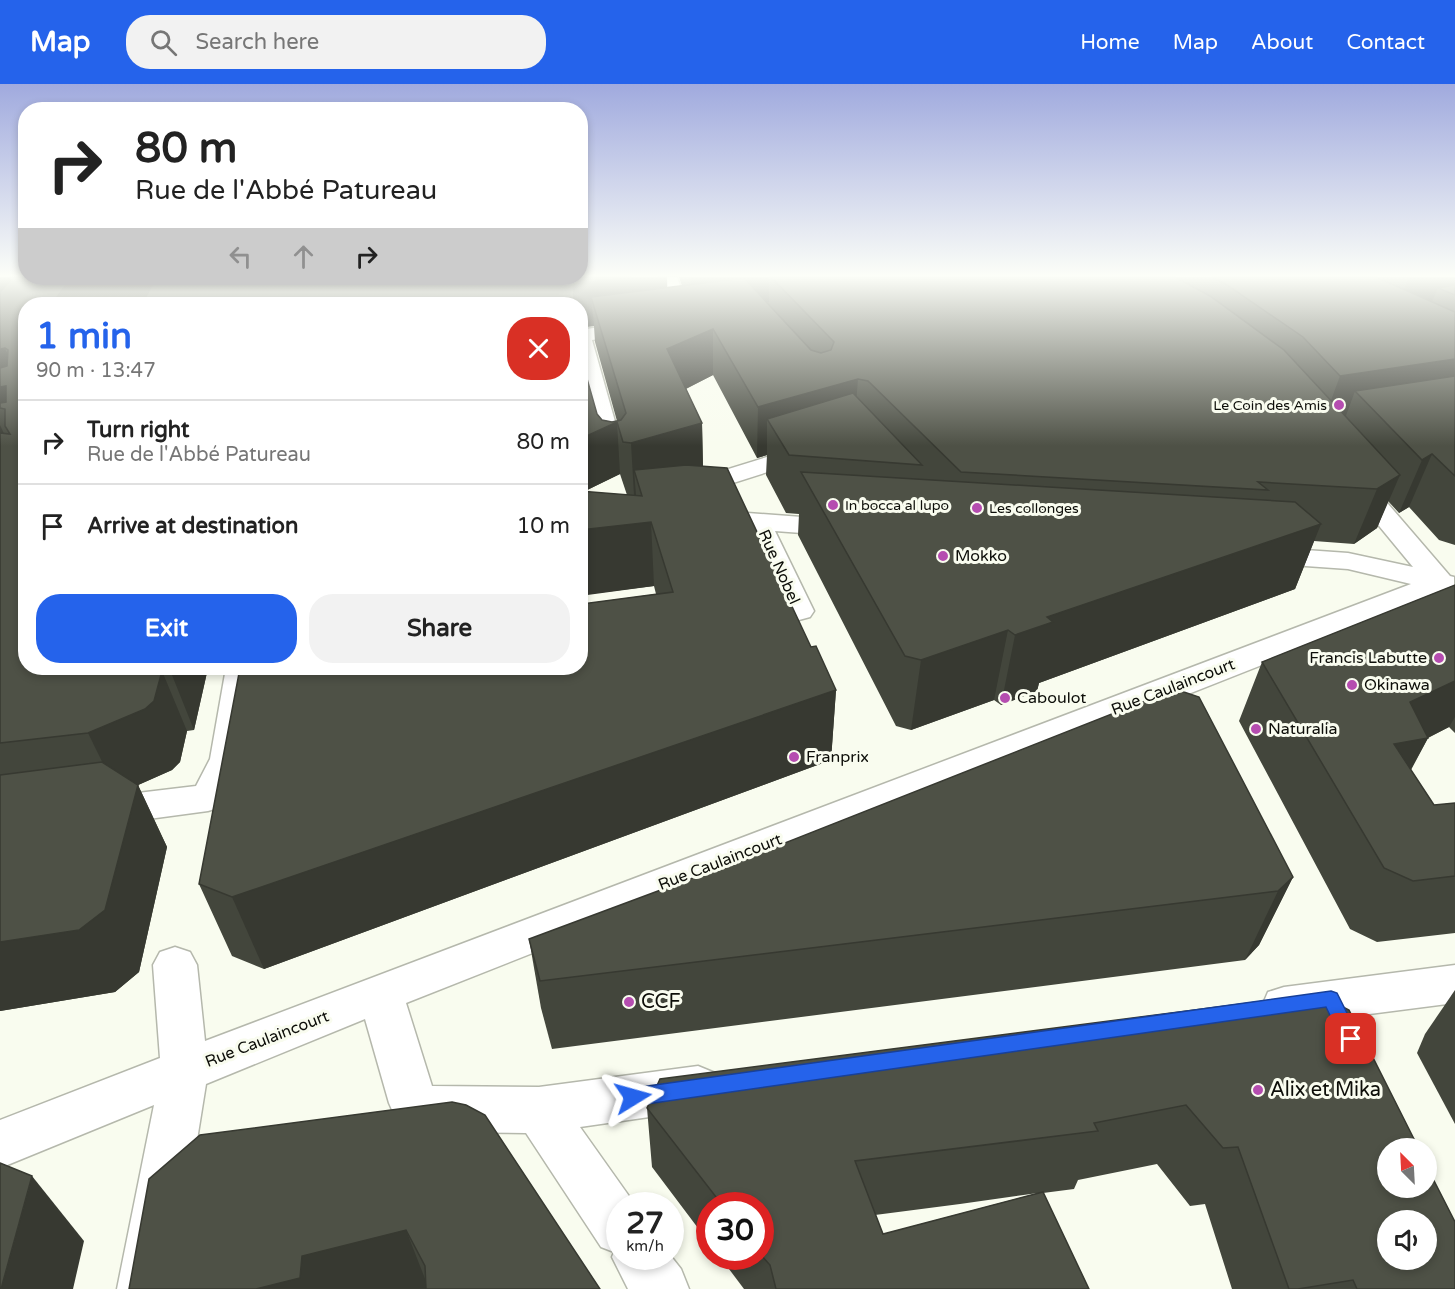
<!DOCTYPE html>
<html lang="en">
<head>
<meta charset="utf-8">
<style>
  body { margin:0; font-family:"Varela Round",sans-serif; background:#f2f2f2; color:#222; height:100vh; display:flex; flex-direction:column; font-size:22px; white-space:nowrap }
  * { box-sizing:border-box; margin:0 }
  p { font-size:20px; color:#767676 }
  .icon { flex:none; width:33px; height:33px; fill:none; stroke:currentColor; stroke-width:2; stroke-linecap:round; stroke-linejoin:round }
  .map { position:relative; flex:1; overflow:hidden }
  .drawer { position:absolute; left:18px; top:213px; width:570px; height:378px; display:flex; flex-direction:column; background:#fff; border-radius:24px; box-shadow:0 3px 9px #0003 }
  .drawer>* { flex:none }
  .top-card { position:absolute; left:18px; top:18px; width:570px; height:183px; border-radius:24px; box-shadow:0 3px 9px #0003; background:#fff; color:#222; overflow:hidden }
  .needle { width:39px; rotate:336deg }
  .tools { position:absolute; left:1377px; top:1054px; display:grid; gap:12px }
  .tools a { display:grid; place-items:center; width:60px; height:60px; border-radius:50%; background:#fff; box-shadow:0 3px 9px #0003; font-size:30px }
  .speed { position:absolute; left:606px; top:1108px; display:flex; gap:12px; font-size:30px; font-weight:700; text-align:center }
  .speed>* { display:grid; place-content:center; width:78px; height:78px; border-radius:50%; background:#fff; box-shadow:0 3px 9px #0003; line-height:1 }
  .speed small { font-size:15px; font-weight:400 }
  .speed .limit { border:9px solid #d22; background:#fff; color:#111 }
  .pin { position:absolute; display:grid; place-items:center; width:51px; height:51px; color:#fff; margin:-26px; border-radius:12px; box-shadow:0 3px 9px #0006 }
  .me { position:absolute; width:66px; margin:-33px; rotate:82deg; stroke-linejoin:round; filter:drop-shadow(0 0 4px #0008) }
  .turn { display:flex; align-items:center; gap:21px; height:126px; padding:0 18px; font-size:27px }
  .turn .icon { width:78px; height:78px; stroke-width:2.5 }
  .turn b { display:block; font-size:42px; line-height:51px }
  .lanes { display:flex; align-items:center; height:57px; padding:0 18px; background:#0003; justify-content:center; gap:30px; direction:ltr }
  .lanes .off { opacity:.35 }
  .round { display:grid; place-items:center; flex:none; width:63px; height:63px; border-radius:24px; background:#f2f2f2 }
  .head { display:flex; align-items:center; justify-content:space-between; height:102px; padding:0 18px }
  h1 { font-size:36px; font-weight:800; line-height:45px; color:#2563eb }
  .action { display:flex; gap:12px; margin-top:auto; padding:12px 18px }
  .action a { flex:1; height:69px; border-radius:24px; background:#2563eb; color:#fff; font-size:24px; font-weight:800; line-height:69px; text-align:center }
  .action a+a { background:#f2f2f2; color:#222 }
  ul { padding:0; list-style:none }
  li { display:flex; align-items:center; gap:18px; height:84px; padding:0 18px; border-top:2px solid #e0e0e0 }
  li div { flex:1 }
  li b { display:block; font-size:22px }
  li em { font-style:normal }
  header { display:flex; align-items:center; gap:36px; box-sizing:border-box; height:84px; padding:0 30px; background:#2563eb; color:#fff }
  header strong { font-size:28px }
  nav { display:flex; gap:33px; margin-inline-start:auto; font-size:21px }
  .search { width:420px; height:54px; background:#f2f2f2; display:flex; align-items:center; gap:15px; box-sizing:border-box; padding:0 21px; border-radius:24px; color:#767676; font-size:22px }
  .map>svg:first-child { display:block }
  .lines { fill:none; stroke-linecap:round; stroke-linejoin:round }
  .minor-casing { stroke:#b5b8ac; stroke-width:3 }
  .minor { fill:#fff; fill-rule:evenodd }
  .wall { fill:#43463c; fill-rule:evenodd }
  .shaded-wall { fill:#373931 }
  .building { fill:#4e5146; stroke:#373931; stroke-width:1.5; fill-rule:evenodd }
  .route { fill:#2563eb; stroke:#184099; stroke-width:1.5 }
  .poi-dot { fill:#b54db0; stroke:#f9fcef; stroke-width:2 }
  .labels { text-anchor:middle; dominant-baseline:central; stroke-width:6; stroke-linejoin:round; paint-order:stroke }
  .far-poi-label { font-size:14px; fill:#0d0e09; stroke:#f9fcef; text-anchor:start }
  .poi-label { font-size:16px; fill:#0d0e09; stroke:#f9fcef; text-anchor:start }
  .street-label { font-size:16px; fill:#0d0e09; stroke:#f9fcef }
  .near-poi-label { font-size:20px; fill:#0d0e09; stroke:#f9fcef; text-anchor:start }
</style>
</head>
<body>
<header>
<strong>Map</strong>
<div class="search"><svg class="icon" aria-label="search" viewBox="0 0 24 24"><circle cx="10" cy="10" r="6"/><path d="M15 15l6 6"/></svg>Search here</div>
<nav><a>Home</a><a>Map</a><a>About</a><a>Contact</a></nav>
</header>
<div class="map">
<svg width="1455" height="1205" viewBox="0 0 1455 1205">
  <rect width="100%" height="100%" fill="#f9fcef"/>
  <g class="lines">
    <g class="minor-casing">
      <g id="minor">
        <polygon points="659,193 677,193 692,236 689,240 675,240 672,236"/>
        <polygon points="639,237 646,239 649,243 646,247 592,256 627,380 624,385 615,387 606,385 603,380 580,290 580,246"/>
        <polygon points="809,360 818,362 821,367 818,372 689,413 680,410 676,405 680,400"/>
        <polygon points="1355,389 1364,392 1450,492 1454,493 1454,505 406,919 432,1002 539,1003 698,982 715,989 722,1004 715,1019 698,1026 580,1043 636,1122 620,1122 620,1173 670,1173 670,1171 681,1185 689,1205 628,1205 612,1173 614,1168 601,1163 526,1049 427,1048 396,1035 389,1019 365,935 206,1000 173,1205 117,1205 154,1021 0,1084 0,1036 160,974 153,881 160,868 175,863 190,868 197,881 205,957 1411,500 1348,485 1262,479 1252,477 1248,471 1252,465 1262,463 1348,469 1413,483 1342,397 1346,392"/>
        <polygon points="708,426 842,436 852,438 856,444 852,450 842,452 775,447 814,527 810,533 799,536 788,533 784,527 747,445 699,440 695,434 699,428"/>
        <polygon points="226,584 258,584 246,675 221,723 208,727 104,741 91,737 85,727 91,717 104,713 196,702 210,675"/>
        <polygon points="1455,881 1455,919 1284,941 1268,936 1262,922 1268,908 1284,903"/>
      </g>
    </g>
    <use href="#minor" class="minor"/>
  </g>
  <g class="wall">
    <path d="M 0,193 L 667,193 L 667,204 L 682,202 L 679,193 L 1455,193 L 1455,461 L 1439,456 L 1409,423 L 1399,429 L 1388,417 L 1377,444 L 1354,460 L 1314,457 L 1295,505 L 1039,599 L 1037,607 L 1001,621 L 994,616 L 911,646 L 896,642 L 798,451 L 799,430 L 786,429 L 766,391 L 767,371 L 757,374 L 713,291 L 686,305 L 702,339 L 703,382 L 836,606 L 831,676 L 264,885 L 232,872 L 199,800 L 580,446 L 580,270 L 597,330 L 602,336 L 612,338 L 617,337 L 595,258 L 594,242 L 26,220 L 26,584 L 208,584 L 194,646 L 187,647 L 180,678 L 172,686 L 138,701 L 167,763 L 139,888 L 115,908 L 0,927 ZM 620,390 L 627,411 L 583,408 ZM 654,502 L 656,510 L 582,520 L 581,511 Z"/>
    <polygon points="1455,501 1455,649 1449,643 1428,654 1411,686 1434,721 1455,719 1455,849 1377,858 1350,845 1239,637 1262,578"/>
    <polygon points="1293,793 1259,861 1245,876 552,965 541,924 529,855"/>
    <polygon points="1455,906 1455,1040 1417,969 1425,950"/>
    <path d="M 1318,910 L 1455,1205 L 1232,1205 L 1205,1120 L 1190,1122 L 1157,1080 L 1078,1096 L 1074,1105 L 1043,1109 L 1089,1205 L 744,1205 L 720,1173 L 760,1173 L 760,1122 L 710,1122 L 710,1160 L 652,1083 L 647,1024 ZM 1038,1109 L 883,1150 L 875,1131 L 960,1120 Z"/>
    <polygon points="200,1051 600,1205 129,1205"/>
  </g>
  <g class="shaded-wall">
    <polygon points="0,193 26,193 0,242"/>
    <polygon points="632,193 667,193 668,231 591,213 594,242 580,244 580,220 574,220 574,202 576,200"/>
    <polygon points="691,193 769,193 769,218 692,229"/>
    <polygon points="1409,193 1455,193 1455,211 1438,204 1427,230 1393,234"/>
    <polygon points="71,194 163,194 172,220 52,220"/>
    <polygon points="713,245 713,291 669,313 667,265"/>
    <polygon points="26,258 26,278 20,266"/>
    <polygon points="5,264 25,311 5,325 0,324 0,265"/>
    <polygon points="1455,275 1455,320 1355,307 1344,337 1322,341 1340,292"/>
    <polygon points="858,295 854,344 767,335 767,371 757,374 758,323"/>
    <polygon points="617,338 620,390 583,408 580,382 580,355"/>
    <polygon points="702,339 703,390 634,386 636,411 634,411 631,359"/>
    <polygon points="0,341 6,354 3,354 0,348"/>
    <polygon points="1432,370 1409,423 1399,429 1422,376"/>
    <polygon points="1400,391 1377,444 1354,460 1377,405"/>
    <polygon points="651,438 654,502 580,512 580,446"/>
    <polygon points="1321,440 1295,505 1039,599 1037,607 1001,621 1015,551 1047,533"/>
    <polygon points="1008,546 994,616 911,646 921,576"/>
    <polygon points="171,584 208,584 194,646 170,586"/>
    <polygon points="162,587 187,647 180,678 172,686 118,710 88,649"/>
    <polygon points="1455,597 1455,633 1449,643 1427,654 1428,654 1395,714 1363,721 1410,618"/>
    <polygon points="836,606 831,676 264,885 232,813"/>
    <polygon points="138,701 167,763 139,888 115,908 0,927 0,858"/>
    <polygon points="1293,793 1259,861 1245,876 1278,807"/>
    <polygon points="32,1092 84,1157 73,1205 1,1205"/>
    <polygon points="406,1146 429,1205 256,1205 302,1172"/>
  </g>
  <g class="building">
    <polygon points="10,193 71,194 52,220 26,220 26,258 20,266 26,265 26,584 171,584 170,586 162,587 154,617 145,625 88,649 0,659 0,349 10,350 5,342 5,325 0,324 0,319 6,318 6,302 0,303 0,284 7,282 8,266 5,264 0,265 0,208 10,197"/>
    <polygon points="580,193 632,193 576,200 574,202 574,220 142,220 156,194"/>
    <polygon points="771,193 1175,193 1210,212 1284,266 1400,391 1377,405 1258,398 1268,406 961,388 868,297 858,295 758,323 713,245 667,265 702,339 631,359 623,358 617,338 580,355 580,270 597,330 602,336 612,338 621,336 626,329 591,213 744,194 811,266 821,269 831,266 834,258"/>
    <polygon points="1212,193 1376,193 1455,228 1455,275 1340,292 1303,253 1227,201"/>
    <polygon points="1455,201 1455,211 1438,204"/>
    <polygon points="1455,292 1455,392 1432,370 1422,376 1355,307"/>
    <polygon points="853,309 922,381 789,371 767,335"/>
    <polygon points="686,381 727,384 811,563 816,562 836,606 232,813 199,800 240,584 580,584 580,511 582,520 673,508 651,438 580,446 580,407 642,412 634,386"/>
    <polygon points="801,388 1295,418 1321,440 1047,533 1053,538 1015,551 1008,546 921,576 905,572"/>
    <polygon points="1455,501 1455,597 1410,618 1428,654 1394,660 1434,721 1455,719 1455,792 1413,797 1384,784 1262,578"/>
    <polygon points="1175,605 1199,613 1293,793 1278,807 540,897 529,855 752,772"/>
    <polygon points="102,678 138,701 105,826 79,846 0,858 0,691"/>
    <path d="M 1318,910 L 1349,926 L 1419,1065 L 1388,1065 L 1388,1104 L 1426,1104 L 1426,1081 L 1455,1138 L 1455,1205 L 1357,1205 L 1353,1196 L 1298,1205 L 1289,1205 L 1238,1063 L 1223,1064 L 1186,1021 L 1094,1039 L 1098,1047 L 855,1077 L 883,1150 L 1043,1108 L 1089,1205 L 776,1205 L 770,1181 L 760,1170 L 760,1122 L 723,1122 L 647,1024 L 660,995 ZM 1388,1137 L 1426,1137 L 1426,1176 L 1388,1176 Z"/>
    <polygon points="452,1018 466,1021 485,1031 600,1205 426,1205 425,1182 406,1146 302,1172 300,1194 256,1205 129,1205 149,1095 200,1051"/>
    <polygon points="0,1079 32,1092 1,1205 0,1205"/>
  </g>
  <linearGradient id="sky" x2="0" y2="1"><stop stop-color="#a0aade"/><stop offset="0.53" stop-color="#fcfef8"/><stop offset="1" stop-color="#fcfef8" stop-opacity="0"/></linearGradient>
  <rect width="1455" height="362" fill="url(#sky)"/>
  <polygon class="route" points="1331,907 1337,909 1360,955 1357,961 1351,964 1344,961 1326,923 633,1022 626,1019 623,1013 626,1006 633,1004"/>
  <g class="poi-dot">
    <circle cx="1339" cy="321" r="6"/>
    <circle cx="833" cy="421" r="6"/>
    <circle cx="977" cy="424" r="6"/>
    <circle cx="943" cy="472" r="6"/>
    <circle cx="1439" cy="574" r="6"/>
    <circle cx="1352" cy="601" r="6"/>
    <circle cx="1005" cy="614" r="6"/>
    <circle cx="1256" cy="645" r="6"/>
    <circle cx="794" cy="673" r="6"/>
    <circle cx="629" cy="918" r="6"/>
    <circle cx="1258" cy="1006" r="6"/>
  </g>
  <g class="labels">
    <g class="far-poi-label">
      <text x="1327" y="321" text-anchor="end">Le Coin des Amis</text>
      <text x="845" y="421">In bocca al lupo</text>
      <text x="989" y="424">Les collonges</text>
    </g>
    <g class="poi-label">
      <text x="955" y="472">Mokko</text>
      <text x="1427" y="574" text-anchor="end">Francis Labutte</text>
      <text x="1364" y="601">Okinawa</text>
      <text x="1017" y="614">Caboulot</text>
      <text x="1268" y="645">Naturalia</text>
      <text x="806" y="673">Franprix</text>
    </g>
    <g class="street-label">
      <text transform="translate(779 483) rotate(66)">Rue Nobel</text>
      <text transform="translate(1173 603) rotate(-21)">Rue Caulaincourt</text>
      <text transform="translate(720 778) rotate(-21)">Rue Caulaincourt</text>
      <text transform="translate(267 955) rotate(-21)">Rue Caulaincourt</text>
    </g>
    <g class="near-poi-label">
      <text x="641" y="918">CCF</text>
      <text x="1270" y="1006">Alix et Mika</text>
    </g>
  </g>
</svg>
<div class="tools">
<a><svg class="needle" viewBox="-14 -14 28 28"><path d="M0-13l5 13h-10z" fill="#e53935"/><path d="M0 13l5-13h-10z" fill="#767676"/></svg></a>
<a><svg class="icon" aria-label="sound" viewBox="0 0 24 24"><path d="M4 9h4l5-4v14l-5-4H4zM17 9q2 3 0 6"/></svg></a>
</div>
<div class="speed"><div>27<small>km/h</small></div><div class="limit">30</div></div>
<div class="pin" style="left:1351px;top:955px;background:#d93025"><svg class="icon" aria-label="arrive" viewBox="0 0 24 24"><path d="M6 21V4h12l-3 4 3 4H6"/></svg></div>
<svg class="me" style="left:633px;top:1013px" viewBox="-20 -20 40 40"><path d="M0-17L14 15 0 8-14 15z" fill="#2563eb" stroke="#fff" stroke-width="4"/></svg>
<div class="top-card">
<div class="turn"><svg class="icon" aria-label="right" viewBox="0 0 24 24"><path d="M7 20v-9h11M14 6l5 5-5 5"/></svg><div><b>80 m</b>Rue de l'Abbé Patureau</div></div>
<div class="lanes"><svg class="icon off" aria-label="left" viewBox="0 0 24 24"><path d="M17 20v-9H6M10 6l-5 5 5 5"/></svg><svg class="icon off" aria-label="ahead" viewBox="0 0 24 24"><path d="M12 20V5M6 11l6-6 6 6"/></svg><svg class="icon" aria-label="right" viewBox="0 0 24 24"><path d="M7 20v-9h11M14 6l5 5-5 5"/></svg></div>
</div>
<section class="drawer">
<div class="head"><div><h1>1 min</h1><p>90 m · 13:47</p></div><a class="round" style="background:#d93025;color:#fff"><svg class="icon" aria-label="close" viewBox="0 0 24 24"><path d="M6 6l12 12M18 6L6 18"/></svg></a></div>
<ul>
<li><svg class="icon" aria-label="right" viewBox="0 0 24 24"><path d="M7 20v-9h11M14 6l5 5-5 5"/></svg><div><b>Turn right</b><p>Rue de l'Abbé Patureau</p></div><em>80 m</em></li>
<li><svg class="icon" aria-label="arrive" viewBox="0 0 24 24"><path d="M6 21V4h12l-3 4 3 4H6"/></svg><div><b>Arrive at destination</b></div><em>10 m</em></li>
</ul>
<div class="action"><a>Exit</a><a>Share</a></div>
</section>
</div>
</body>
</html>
